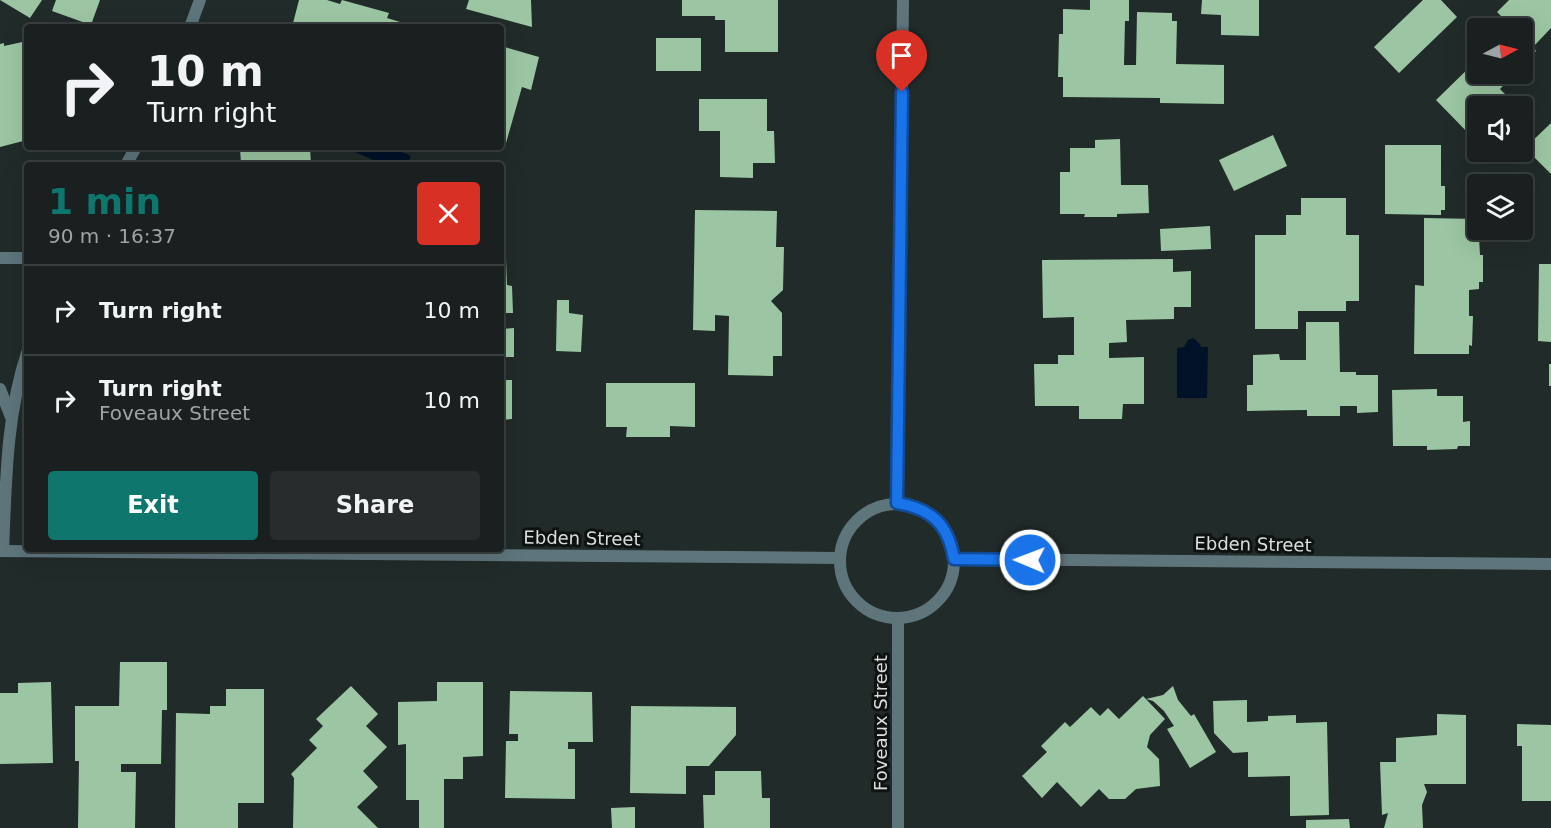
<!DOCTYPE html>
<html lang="en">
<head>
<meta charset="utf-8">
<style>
  body { margin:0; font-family:"DejaVu Sans",sans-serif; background:#262d2c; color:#f1f3f6; height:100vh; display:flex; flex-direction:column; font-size:22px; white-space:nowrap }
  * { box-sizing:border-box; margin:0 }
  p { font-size:20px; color:#9fa3a4 }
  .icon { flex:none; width:33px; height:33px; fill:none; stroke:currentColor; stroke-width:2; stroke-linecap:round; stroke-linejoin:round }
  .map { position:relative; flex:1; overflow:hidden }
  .panel { position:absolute; left:24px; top:162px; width:480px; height:390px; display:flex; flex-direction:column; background:#19201f; border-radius:6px; box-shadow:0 6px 24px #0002,0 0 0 2px #373e3d }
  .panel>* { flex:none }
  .top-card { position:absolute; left:24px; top:24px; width:480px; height:126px; border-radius:6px; box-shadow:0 6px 24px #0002,0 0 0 2px #373e3d; background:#19201f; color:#f1f3f6; overflow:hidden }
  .needle { width:39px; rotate:83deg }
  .buttons { position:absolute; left:1467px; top:18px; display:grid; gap:12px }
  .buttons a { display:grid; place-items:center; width:66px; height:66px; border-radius:6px; background:#19201f; box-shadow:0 6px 24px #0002,0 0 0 2px #373e3d; font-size:30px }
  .pin { position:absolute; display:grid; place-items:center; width:51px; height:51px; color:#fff; margin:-62px -26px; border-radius:50% 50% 50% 0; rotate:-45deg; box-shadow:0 0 6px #0007 }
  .pin .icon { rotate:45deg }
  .me { position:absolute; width:66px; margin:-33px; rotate:271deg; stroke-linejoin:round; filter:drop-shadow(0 0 4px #0008) }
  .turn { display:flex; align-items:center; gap:21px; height:126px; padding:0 24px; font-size:27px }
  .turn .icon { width:78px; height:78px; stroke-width:2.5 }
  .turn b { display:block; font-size:42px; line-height:51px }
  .round { display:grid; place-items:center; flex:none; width:63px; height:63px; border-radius:6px; background:#262d2c }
  .summary { display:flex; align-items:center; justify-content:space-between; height:102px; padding:0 24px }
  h1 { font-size:36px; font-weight:600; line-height:45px; color:#0f766e }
  .action { display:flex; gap:12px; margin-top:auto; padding:12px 24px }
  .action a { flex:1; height:69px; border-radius:6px; background:#0f766e; color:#fff; font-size:24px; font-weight:600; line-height:69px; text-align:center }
  .action a+a { background:#262d2c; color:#f1f3f6 }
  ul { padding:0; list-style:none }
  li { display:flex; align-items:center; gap:18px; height:90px; padding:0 24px; border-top:2px solid #373e3d }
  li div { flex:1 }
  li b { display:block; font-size:22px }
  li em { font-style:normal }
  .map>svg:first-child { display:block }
  .water { fill:#001228 }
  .building { fill:#9cc6a3 }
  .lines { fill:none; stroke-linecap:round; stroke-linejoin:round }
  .street { stroke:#5e757c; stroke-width:12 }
  .route-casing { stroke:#114b97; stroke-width:15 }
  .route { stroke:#1a73e8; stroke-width:10 }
  .labels { text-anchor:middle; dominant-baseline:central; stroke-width:6; stroke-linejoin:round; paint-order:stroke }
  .street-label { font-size:18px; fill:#d8dfdd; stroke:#0e1312 }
</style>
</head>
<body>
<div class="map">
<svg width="1551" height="828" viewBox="0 0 1551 828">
  <rect width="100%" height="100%" fill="#212b29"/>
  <g class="water">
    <polygon points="351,147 390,147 411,156 407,165 385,165 350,150"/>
    <polygon points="1193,338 1200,344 1201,347 1208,347 1207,398 1177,398 1177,348 1184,347 1188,340"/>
  </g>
  <g class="building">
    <polygon points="0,0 42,0 30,18"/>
    <polygon points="56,0 100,0 91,25 52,11"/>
    <polygon points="299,0 327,0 340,4 342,0 389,13 387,18 400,22 399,27 292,27"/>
    <polygon points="469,0 531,0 532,27 466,9"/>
    <polygon points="682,0 778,0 778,52 725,52 725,20 715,20 715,16 682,16"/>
    <polygon points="1090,0 1129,0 1129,21 1125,21 1124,65 1136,65 1137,12 1172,13 1172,21 1177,21 1176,64 1224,65 1224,104 1160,103 1160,98 1063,97 1063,77 1058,77 1059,34 1063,34 1063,9 1090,10"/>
    <polygon points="1202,0 1259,0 1259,36 1221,35 1221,15 1201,14"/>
    <polygon points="1423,0 1441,0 1457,17 1399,73 1374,47"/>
    <polygon points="1509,0 1551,0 1551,28 1533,47 1536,51 1522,65 1522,28 1489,28 1501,16 1497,12"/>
    <rect x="656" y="38" width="45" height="33"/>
    <polygon points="1478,40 1478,74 1514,74 1500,89 1509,98 1501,106 1478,106 1478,129 1471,136 1436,100 1475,62 1465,53"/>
    <polygon points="27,41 27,140 0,147 0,44 4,43 4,46"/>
    <polygon points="501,46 539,57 531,90 522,87 506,143 501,142"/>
    <polygon points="699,99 767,99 767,131 774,131 775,163 753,163 753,178 720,177 720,131 699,131"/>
    <polygon points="1551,123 1551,174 1525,148"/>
    <polygon points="1273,135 1287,166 1234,191 1219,160"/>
    <polygon points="1120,139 1121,185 1148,185 1149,213 1117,214 1117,217 1084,217 1085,214 1060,214 1060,172 1070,172 1070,148 1095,148 1095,140"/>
    <polygon points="1385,145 1441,145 1441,186 1445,186 1445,210 1441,210 1441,215 1385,214"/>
    <polygon points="240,147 310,147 311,165 241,165"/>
    <polygon points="1301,198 1346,198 1346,235 1359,235 1359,301 1346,301 1346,311 1298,311 1298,329 1255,329 1255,235 1286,235 1286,215 1301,215"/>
    <polygon points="695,210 777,211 776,247 784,247 783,290 771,301 782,313 782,356 773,356 773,376 728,375 729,316 715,315 715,331 693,330"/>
    <polygon points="1424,218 1478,219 1480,255 1483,255 1483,282 1479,282 1479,289 1469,290 1469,316 1473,316 1472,346 1469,345 1469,354 1414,354 1415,285 1424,286"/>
    <polygon points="1210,226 1211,249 1161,251 1160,229"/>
    <polygon points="501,259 506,259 507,285 512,286 513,313 504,313 503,329 514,328 514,357 504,357 504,380 512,380 512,419 501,420"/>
    <polygon points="1173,259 1173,272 1191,271 1191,307 1174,307 1174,319 1126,320 1127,342 1109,343 1109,358 1144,357 1144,404 1123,404 1122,419 1079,419 1079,406 1035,406 1034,364 1058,364 1058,355 1074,355 1074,317 1043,318 1042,260"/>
    <polygon points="1539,264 1551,264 1551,342 1538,341"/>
    <polygon points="557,300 569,300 569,313 583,315 581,352 556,351"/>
    <polygon points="1306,322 1339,322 1340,372 1356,372 1356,375 1378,375 1378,412 1357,413 1357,406 1340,406 1340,416 1307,416 1307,410 1247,411 1247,385 1253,385 1253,355 1279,354 1280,360 1306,360"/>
    <rect x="1549" y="364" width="2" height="22"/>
    <polygon points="606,383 695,383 695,427 670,426 670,437 626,437 627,427 606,427"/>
    <polygon points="1437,389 1437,396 1463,396 1463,422 1470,421 1470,446 1458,446 1457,449 1427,450 1427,446 1393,446 1392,390"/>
    <polygon points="120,662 167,662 167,710 162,710 161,764 121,764 121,772 136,772 135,828 78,828 79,761 75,761 75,706 119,706"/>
    <polygon points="51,682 53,763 0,764 0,693 18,693 18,683"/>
    <polygon points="437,682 483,682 483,756 463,757 463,779 444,779 444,828 419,828 419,800 406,800 406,744 398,745 398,702 437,701"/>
    <polygon points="351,686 378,714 366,726 387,747 363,771 378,787 357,807 378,828 293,828 294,778 291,774 317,748 309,740 323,726 316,719"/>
    <polygon points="1173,686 1178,700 1191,716 1194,714 1216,752 1190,768 1167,729 1174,726 1164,711 1153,701 1146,699 1163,695"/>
    <polygon points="226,689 264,689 264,803 238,803 238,828 175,828 176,713 210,714 210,706 226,706"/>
    <polygon points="510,691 592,692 593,742 568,742 568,749 575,749 575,799 505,798 506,741 518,741 518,734 509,734"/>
    <polygon points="1143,696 1165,719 1150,735 1147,747 1159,759 1160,786 1136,789 1125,799 1109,799 1099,789 1081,807 1057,782 1042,798 1022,776 1047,752 1041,746 1065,722 1070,727 1091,707 1100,716 1108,708 1119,719"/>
    <polygon points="1247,700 1247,722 1268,721 1268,716 1296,715 1296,723 1327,722 1329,815 1290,816 1290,776 1248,777 1248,752 1233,753 1214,733 1213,701"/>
    <polygon points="631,706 736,707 736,735 709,766 686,766 686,794 630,793"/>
    <polygon points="1437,714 1466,715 1466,784 1424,784 1427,792 1422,805 1423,828 1384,828 1388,813 1382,815 1380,762 1396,762 1396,738 1437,735"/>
    <polygon points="1517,724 1551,725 1551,801 1522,801 1522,746 1517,746"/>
    <polygon points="715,771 761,771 762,798 770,798 770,828 704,828 703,795 715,795"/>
    <polygon points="635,807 635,828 612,828 611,808"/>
    <polygon points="1349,819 1350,828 1306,828 1306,820"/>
  </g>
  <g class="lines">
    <g class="street">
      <polyline points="190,27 200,0"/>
      <polyline points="126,165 136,147"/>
      <polyline points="0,258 27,258"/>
      <polyline points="0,389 11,417"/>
      <polyline points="897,503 903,0"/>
      <circle cx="897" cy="561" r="57"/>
      <polyline points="0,551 839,558"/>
      <path d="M 3,551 C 6,484 6,416 27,353"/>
      <polyline points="954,559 1551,564"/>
      <polyline points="898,828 898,619"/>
    </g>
  </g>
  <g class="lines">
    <g class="route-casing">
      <path id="route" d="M 902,92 L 897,503 C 932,509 948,524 954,559 L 1030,560"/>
    </g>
    <use href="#route" class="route"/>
  </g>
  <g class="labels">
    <g class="street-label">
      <text transform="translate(582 538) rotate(1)">Ebden Street</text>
      <text transform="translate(1253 544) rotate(1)">Ebden Street</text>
      <text transform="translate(880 723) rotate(-90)">Foveaux Street</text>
    </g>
  </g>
</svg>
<div class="buttons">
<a><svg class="needle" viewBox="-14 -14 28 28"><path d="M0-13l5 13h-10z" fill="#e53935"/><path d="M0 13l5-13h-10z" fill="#9fa3a4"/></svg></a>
<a><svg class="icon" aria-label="sound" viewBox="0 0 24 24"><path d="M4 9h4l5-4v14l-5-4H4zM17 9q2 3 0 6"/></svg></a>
<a><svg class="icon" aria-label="layers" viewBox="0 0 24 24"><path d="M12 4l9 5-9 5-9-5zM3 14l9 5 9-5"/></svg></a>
</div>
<div class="pin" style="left:902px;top:92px;background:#d93025"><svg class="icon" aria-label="arrive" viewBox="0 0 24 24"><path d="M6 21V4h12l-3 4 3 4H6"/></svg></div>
<svg class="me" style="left:1030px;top:560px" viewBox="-20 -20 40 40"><circle r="17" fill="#1a73e8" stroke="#fff" stroke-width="3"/><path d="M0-11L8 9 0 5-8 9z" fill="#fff"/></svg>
<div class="top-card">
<div class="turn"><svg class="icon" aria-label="right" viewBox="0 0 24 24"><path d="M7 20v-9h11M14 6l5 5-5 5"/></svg><div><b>10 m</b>Turn right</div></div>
</div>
<section class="panel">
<div class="summary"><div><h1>1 min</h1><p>90 m · 16:37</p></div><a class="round" style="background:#d93025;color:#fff"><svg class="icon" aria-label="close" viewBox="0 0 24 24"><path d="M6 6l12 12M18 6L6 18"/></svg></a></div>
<ul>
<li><svg class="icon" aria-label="right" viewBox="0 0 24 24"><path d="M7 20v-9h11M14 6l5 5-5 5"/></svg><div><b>Turn right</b></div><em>10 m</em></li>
<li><svg class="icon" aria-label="right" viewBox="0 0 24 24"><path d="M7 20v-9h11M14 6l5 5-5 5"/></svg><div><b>Turn right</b><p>Foveaux Street</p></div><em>10 m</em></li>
</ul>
<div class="action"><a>Exit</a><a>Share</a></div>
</section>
</div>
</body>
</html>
